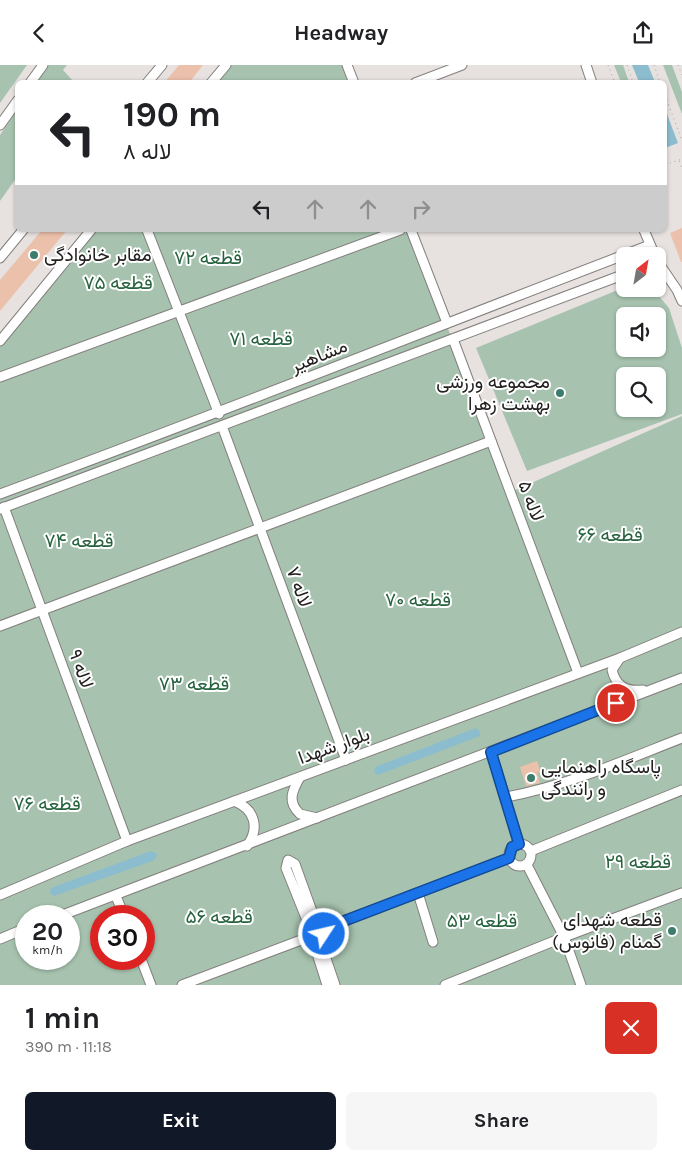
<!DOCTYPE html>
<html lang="en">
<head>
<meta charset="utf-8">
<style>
  body { margin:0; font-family:Karla,Vazirmatn,sans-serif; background:#f6f6f6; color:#202124; height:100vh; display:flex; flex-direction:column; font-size:19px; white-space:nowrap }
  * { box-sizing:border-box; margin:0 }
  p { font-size:16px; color:#757577 }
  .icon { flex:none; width:28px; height:28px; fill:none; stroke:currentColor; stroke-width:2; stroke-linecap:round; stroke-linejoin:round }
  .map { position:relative; height:920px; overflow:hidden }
  .panel { display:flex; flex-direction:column; background:#fff; flex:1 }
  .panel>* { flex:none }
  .hud { position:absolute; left:15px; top:15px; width:652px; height:152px; border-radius:8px; box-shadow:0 1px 4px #0004; background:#fff; color:#202124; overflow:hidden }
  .needle { width:32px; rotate:31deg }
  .fabs { position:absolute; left:616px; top:182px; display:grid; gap:10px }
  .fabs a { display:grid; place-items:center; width:50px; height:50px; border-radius:8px; background:#fff; box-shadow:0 1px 4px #0004; font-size:25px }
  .speed { position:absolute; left:15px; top:840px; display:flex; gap:10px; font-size:25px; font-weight:700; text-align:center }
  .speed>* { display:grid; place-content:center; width:65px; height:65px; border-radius:50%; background:#fff; box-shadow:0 1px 4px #0004; line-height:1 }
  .speed small { font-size:12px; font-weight:400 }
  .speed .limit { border:8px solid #d22; background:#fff; color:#111 }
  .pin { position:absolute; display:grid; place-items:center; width:42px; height:42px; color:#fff; margin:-21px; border:2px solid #fff; border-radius:50%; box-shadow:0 1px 5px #0007 }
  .me { position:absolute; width:55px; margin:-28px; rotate:55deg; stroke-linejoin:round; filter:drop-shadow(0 0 4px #0008) }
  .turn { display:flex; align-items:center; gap:18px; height:105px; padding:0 25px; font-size:22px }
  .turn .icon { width:65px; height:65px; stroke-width:2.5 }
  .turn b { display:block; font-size:35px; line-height:42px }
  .lanes { display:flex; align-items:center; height:48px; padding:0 25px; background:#0003; justify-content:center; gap:25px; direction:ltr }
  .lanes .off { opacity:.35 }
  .round { display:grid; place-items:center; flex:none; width:52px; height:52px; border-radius:8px; background:#f6f6f6 }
  .summary { display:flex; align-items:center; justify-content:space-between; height:85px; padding:0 25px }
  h1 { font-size:30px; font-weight:700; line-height:38px }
  .cta { display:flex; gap:10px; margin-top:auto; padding:10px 25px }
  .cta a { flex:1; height:58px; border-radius:8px; background:#111827; color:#fff; font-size:20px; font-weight:700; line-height:58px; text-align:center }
  .cta a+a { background:#f6f6f6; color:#202124 }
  header { display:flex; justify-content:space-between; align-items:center; height:65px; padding:0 25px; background:#fff; font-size:22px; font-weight:700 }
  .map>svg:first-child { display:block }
  .green { fill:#a7c3af; fill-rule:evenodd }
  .water { fill:#8bbdce }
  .building { fill:#ecc1ab }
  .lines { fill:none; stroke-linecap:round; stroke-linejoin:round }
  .minor-casing { stroke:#837f7d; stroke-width:11 }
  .path { stroke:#a6a2a0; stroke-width:1; stroke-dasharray:1 4; stroke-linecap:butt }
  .minor { stroke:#fff; stroke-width:9 }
  .route-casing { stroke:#114b97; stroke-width:12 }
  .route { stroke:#1a73e8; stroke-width:9 }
  .poi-dot { fill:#3c7d6c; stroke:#fff; stroke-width:2 }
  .labels { text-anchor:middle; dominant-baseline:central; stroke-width:4; stroke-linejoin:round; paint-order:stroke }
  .poi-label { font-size:19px; fill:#232120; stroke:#fff; text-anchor:start }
  .park-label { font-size:19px; fill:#26623d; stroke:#fff }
  .street-label { font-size:19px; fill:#232120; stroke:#fff }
</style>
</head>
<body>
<header><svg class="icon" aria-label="back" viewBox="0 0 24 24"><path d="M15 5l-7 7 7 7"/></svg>Headway<svg class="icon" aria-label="share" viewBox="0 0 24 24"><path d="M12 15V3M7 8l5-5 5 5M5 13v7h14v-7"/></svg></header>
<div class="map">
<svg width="682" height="920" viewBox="0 0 682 920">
  <rect width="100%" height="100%" fill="#e7e2e0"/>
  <g class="green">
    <polygon points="0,0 27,0 0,38"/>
    <polygon points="49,0 67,0 63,5 74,17 36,17"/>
    <polygon points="224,0 346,0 353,18 210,18"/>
    <polygon points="614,0 623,0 629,17 621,17"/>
    <polygon points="663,0 672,0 682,27 682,49"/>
    <polygon points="17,45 17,112 0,136 0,70"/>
    <path d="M 87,165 L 410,165 L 511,427 L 682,351 L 682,920 L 0,920 L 0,269 ZM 26,851 L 69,851 L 69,894 L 26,894 ZM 101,851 L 144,851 L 144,894 L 101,894 Z"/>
    <path d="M 625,222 L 653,224 L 669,243 L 682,283 L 682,349 L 527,406 L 476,283 ZM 625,251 L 658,251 L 658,284 L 625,284 ZM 625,311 L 658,311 L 658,344 L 625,344 Z"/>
  </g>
  <g class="water">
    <polygon points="632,0 648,0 655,17 639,17"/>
    <polygon points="665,44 678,78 665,83"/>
    <polygon points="476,663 480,667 480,671 378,710 374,707 375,702"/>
    <polygon points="151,786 157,789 155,795 54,831 50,828 51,823"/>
  </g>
  <g class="building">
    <polygon points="179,0 203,0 189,18 164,18"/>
    <polygon points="682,163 682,197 681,197 670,168"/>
    <polygon points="42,165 67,165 0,246 0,215"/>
    <polygon points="537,696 541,708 537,707 540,718 526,721 520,702"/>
  </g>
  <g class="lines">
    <g class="minor-casing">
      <g id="minor">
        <polyline points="347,0 354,18"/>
        <polyline points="586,0 592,18"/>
        <polyline points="30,18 43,0"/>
        <polyline points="147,18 162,0"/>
        <polyline points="211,18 226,0"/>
        <polyline points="415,18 462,0"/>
        <polyline points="0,60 18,35"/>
        <polyline points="147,165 219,349"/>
        <polyline points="411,165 447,258"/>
        <polyline points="644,165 655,191"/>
        <polyline points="0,193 23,165"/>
        <polyline points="658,197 677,225 682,236"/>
        <polyline points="453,274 578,608"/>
        <polyline points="0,276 91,165"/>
        <polyline points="0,312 400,165"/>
        <polyline points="222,361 346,695"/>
        <path d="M 0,429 C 218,349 433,263 650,180"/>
        <polyline points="4,442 127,776"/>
        <polyline points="0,444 625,209"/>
        <polyline points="0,561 491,376"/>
        <path d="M 620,593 L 612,605 C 616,621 626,627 643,625"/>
        <polyline points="491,687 519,779"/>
        <path d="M 300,712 C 292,726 287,737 300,749 L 317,753"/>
        <path d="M 506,732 C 567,721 625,695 682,673"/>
        <path d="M 234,736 C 255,744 260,763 247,781"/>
        <circle cx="520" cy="790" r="11"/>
        <polyline points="531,786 682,725"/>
        <polyline points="527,800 564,872 581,920"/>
        <polyline points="418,828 433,877"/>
        <polyline points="0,830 127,776 620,593 682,567"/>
        <polyline points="116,831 124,851"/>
        <polyline points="60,851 682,613"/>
        <circle cx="316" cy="868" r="8"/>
        <polyline points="310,863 286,803 288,795 295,799 317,860"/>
        <polyline points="323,864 509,793"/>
        <polyline points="0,874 26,863"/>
        <polyline points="313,876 327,920"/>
        <polyline points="320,876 335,920"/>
        <polyline points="141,894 151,920"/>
        <polyline points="182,920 309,872"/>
        <polyline points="445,920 564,872 682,828"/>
      </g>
    </g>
    <g class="path">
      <polyline points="608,0 615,18"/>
      <polyline points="627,0 633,18"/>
      <polyline points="654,0 660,18"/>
      <polyline points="678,0 682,10"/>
      <polyline points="665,30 682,76"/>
      <polyline points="679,96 682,103"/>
      <polyline points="665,100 682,94"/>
    </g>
    <use href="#minor" class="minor"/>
  </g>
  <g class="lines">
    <g class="route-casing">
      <polyline id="route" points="324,869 323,864 509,793 512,782 519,779 491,687 616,638"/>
    </g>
    <use href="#route" class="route"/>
  </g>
  <g class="poi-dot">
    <circle cx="34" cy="190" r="5"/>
    <circle cx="560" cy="328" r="5"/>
    <circle cx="531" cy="713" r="5"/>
    <circle cx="672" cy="866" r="5"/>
  </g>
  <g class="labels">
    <g class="poi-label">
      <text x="44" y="190">مقابر خانوادگی</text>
      <text x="550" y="317" text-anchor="end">مجموعه ورزشی<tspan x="550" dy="22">بهشت زهرا</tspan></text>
      <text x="541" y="702">پاسگاه راهنمایی<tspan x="541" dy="22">و رانندگی</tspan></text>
      <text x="662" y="855" text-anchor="end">قطعه‌ شهدای<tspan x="662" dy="22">گمنام (فانوس)</tspan></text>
    </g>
    <g class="park-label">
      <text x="208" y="193">قطعه ۷۲</text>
      <text x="118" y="218">قطعه ۷۵</text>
      <text x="261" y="274">قطعه ۷۱</text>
      <text x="610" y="470">قطعه ۶۶</text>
      <text x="79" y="476">قطعه ۷۴</text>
      <text x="418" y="535">قطعه ۷۰</text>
      <text x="194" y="619">قطعه ۷۳</text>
      <text x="47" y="739">قطعه ۷۶</text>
      <text x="638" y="797">قطعه ۲۹</text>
      <text x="219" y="852">قطعه ۵۶</text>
      <text x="482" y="856">قطعه ۵۳</text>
    </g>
    <g class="street-label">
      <text transform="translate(319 291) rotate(-22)">مشاهیر</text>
      <text transform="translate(531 436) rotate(69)">لاله ۵</text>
      <text transform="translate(299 522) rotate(70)">لاله ۷</text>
      <text transform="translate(81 604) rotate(70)">لاله ۹</text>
      <text transform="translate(334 681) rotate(-20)">بلوار شهدا</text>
    </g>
  </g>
</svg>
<div class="fabs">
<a><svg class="needle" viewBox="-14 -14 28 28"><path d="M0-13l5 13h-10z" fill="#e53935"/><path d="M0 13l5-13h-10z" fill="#757577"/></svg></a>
<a><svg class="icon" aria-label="sound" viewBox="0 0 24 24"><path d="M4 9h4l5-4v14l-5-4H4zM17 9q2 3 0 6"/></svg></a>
<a><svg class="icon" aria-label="search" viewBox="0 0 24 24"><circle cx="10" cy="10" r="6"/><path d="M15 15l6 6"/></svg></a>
</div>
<div class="speed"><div>20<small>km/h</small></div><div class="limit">30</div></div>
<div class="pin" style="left:616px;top:638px;background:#d93025"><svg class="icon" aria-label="arrive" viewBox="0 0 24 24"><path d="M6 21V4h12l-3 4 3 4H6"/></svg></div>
<svg class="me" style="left:324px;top:869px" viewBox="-20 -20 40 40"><circle r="17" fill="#1a73e8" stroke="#fff" stroke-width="3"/><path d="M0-11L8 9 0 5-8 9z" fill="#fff"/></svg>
<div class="hud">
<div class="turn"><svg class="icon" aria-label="left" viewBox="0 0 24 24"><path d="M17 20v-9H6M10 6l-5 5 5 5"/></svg><div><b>190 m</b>لاله ۸</div></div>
<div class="lanes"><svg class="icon" aria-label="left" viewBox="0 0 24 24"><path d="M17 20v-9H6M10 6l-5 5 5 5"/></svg><svg class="icon off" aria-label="ahead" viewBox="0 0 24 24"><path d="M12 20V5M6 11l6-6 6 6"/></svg><svg class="icon off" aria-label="ahead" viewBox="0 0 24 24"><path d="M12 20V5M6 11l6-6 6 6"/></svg><svg class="icon off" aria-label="right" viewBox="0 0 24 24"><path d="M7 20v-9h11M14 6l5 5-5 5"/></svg></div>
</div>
</div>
<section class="panel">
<div class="summary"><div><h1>1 min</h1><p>390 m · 11:18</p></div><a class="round" style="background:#d93025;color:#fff"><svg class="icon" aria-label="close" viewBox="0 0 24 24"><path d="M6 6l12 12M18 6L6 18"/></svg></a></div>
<div class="cta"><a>Exit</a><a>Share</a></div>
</section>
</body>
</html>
